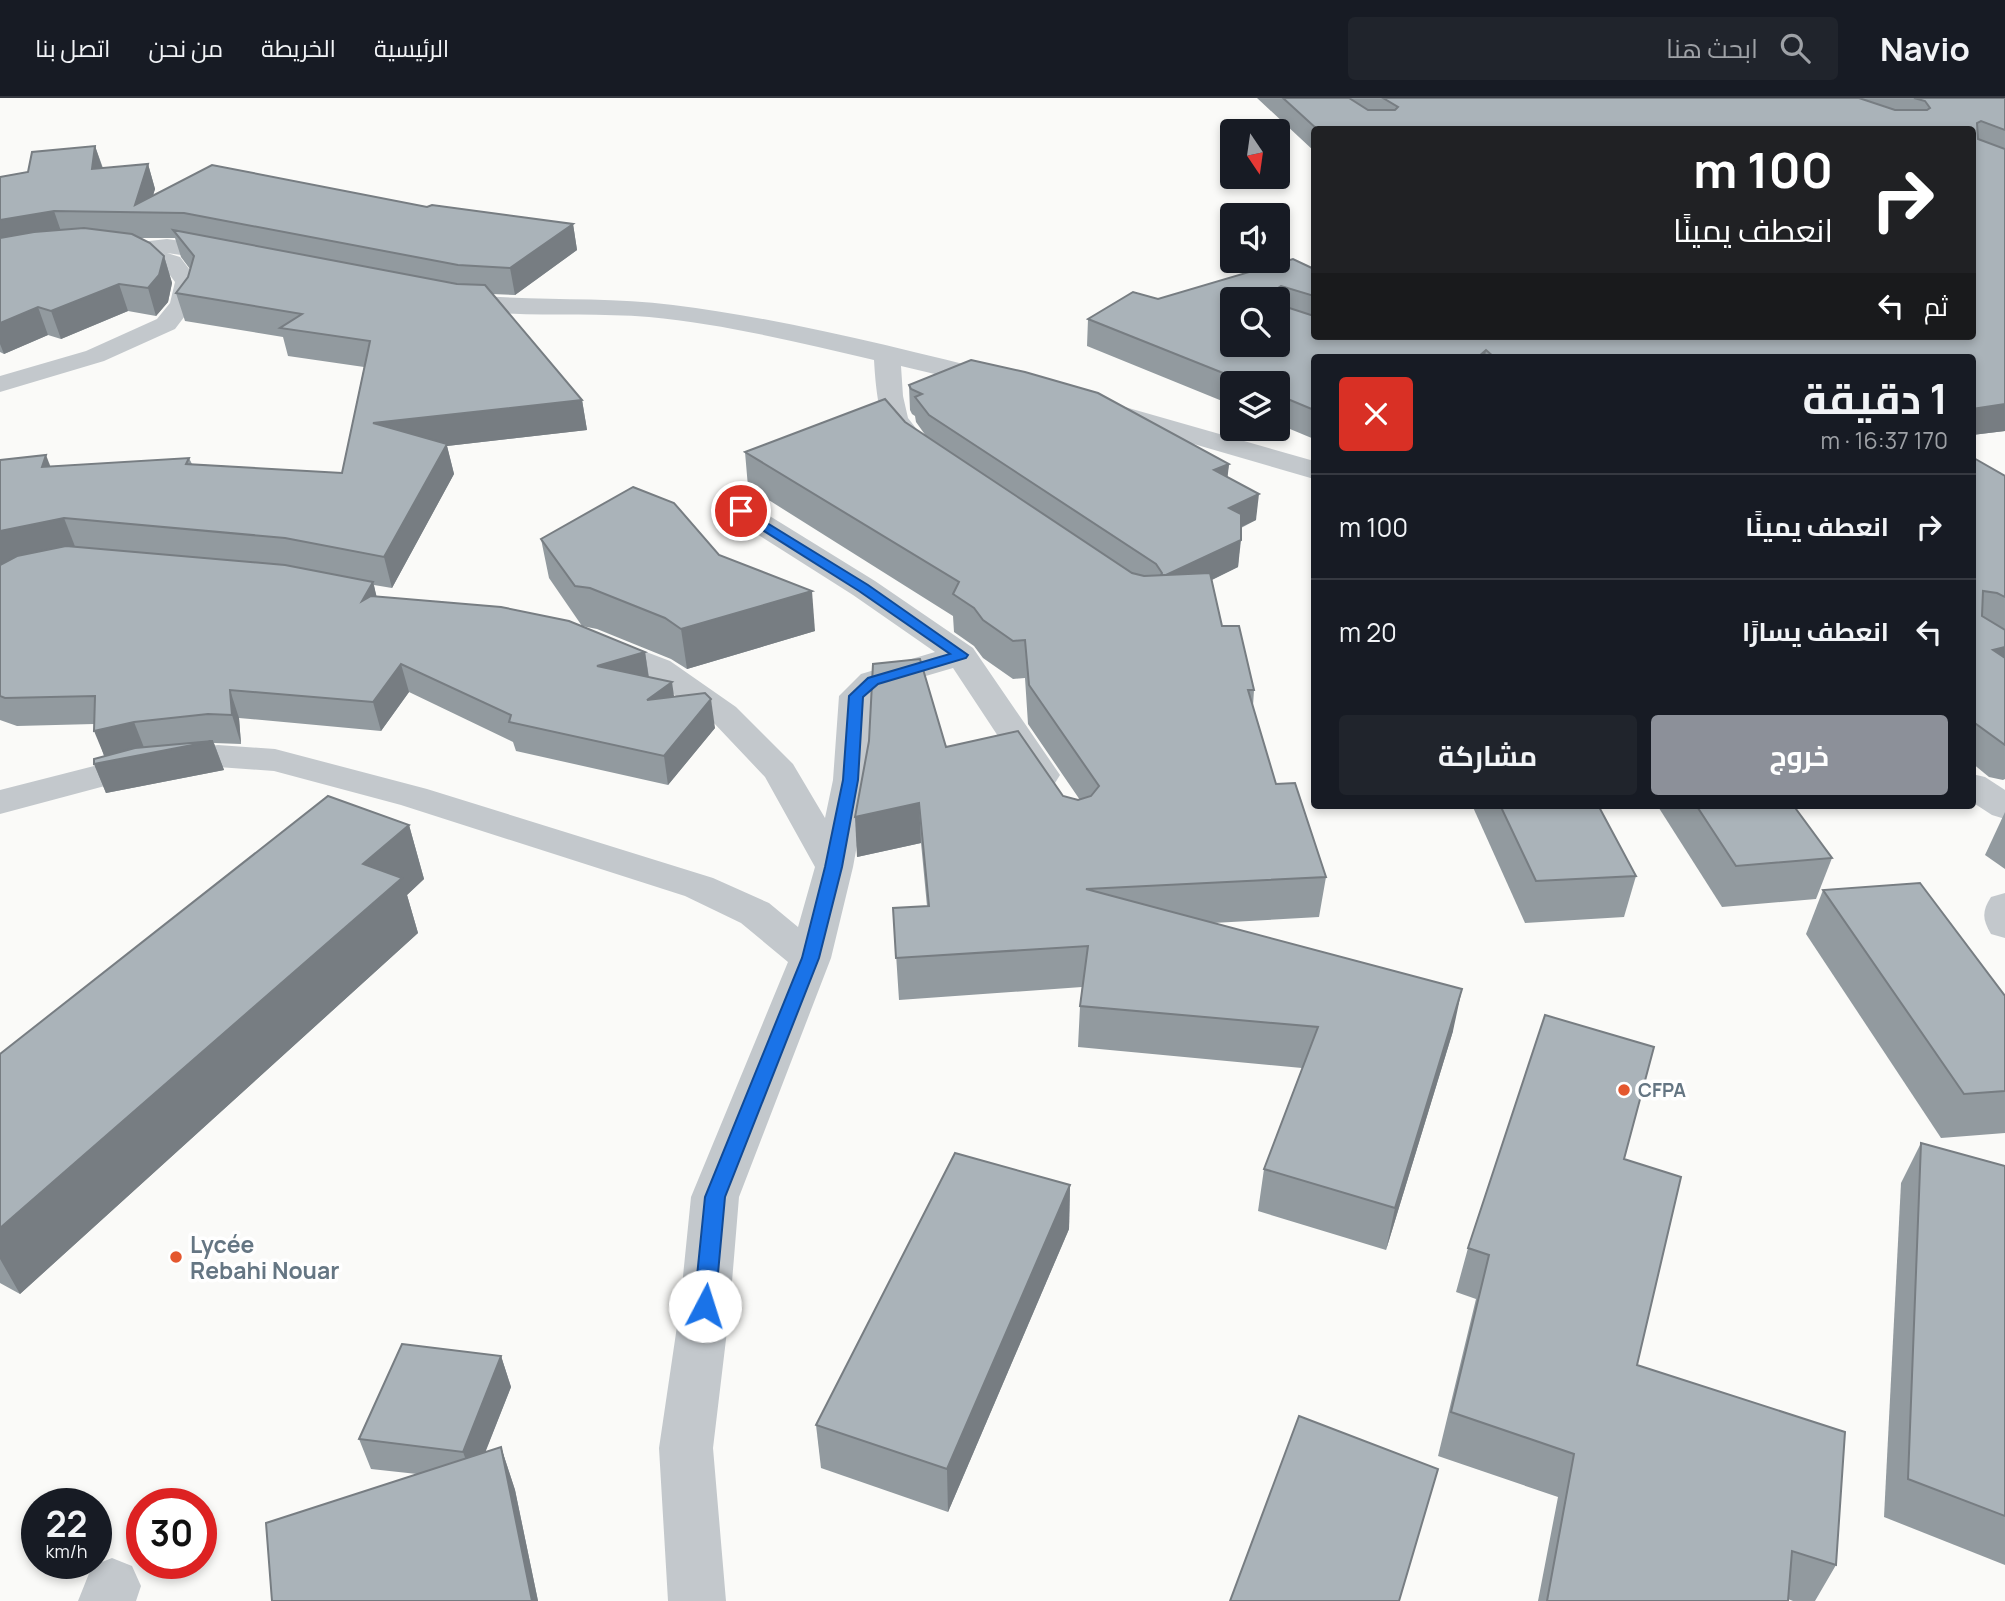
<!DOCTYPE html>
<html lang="ar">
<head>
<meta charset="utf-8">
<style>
  body { margin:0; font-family:Manrope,Cairo,sans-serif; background:#20242c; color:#f1f3f6; direction:rtl; height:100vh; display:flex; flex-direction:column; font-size:26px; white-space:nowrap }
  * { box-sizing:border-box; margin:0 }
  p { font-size:23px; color:#9ea1a6 }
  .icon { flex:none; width:38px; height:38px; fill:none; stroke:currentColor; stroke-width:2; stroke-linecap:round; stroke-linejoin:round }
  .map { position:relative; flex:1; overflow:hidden; direction:ltr }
  .drawer { position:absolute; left:1311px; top:256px; width:665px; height:455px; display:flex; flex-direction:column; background:#171b24; border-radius:7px; box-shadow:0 4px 10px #0003; direction:rtl }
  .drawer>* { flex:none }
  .banner { position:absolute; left:1311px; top:28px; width:665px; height:214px; border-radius:7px; box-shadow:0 4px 10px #0003; direction:rtl; background:#202124; color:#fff; overflow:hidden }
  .needle { width:46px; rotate:167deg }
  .fabs { position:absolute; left:1220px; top:21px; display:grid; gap:14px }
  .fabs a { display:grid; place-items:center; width:70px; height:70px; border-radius:7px; background:#171b24; box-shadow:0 4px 10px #0003; font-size:35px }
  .speed { position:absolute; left:21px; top:1390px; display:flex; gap:14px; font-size:35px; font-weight:700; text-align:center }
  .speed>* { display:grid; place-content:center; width:91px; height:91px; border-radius:50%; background:#171b24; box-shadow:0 4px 10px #0003; line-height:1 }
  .speed small { font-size:18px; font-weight:400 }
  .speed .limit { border:10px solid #d22; background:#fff; color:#111 }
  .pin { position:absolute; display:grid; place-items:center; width:60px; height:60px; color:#fff; margin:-30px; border:4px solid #fff; border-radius:50%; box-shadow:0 2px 7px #0007 }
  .me { position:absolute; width:77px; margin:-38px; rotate:5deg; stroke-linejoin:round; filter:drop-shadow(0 0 5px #0008) }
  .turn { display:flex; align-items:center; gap:24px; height:147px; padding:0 28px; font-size:32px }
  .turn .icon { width:91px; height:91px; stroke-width:2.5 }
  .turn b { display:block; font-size:49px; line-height:60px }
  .then { display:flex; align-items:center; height:66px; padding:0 28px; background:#0003; gap:14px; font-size:26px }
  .round { display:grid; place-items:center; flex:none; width:74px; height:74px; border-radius:7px; background:#20242c }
  .headline { display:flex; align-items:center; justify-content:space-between; height:119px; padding:0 28px }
  h1 { font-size:42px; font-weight:700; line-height:52px }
  .action { display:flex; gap:14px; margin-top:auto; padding:14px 28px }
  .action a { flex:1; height:80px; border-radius:7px; background:#8c9099; color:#fff; font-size:28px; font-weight:700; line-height:80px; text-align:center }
  .action a+a { background:#20242c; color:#f1f3f6 }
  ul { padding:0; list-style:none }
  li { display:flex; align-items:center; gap:21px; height:105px; padding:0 28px; border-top:2px solid #363941 }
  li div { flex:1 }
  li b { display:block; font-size:26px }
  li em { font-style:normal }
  header { display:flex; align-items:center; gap:42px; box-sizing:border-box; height:98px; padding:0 35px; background:#171b24; border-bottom:2px solid #363941 }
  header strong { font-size:33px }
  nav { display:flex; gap:38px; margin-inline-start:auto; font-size:24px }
  .search { width:490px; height:63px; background:#20242c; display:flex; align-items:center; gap:18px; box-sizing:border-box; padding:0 24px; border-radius:7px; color:#9ea1a6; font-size:26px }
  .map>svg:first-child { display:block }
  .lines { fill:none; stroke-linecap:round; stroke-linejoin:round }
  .street { fill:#c3c8cc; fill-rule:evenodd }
  .wall { fill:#929a9f }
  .shaded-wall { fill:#777d82 }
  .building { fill:#aab3b9; stroke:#777d82; stroke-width:2; fill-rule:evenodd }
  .route { fill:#1a73e8; stroke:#114b97; stroke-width:2 }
  .poi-dot { fill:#e4572e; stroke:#fff; stroke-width:2.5 }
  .labels { text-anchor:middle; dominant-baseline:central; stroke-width:7; stroke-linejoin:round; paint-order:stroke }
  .poi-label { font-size:19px; font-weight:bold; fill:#657683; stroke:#fff; text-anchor:start }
  .near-poi-label { font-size:23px; font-weight:bold; fill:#657683; stroke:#fff; text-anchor:start }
</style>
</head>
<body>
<header>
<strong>Navio</strong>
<div class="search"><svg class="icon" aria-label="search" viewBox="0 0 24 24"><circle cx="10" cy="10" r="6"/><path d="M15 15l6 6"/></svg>ابحث هنا</div>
<nav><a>الرئيسية</a><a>الخريطة</a><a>من نحن</a><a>اتصل بنا</a></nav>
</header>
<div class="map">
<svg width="2005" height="1503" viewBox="0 0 2005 1503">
  <rect width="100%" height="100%" fill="#fafaf8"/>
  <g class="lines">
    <g class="street">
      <polygon points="167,141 230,150 238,152 242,157 238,162 230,164 167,155 180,159 199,184 194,206 175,231 104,263 0,294 0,278 86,253 157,221 170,205 175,184 164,169 123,156 119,151 123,146"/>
      <path d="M 450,194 C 524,205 599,197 673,207 C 786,221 898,250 1007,277 L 1011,283 L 1007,289 L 998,291 L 901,268 L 903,298 L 908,320 L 932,351 L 928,357 C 880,369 876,292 874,262 C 800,245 725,226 649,219 C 580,213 509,223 441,206 L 438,201 L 441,196 Z"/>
      <polygon points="1104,303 1314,363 1314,381 1094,317 1090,311 1094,305"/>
      <polygon points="741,404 752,407 875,483 973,550 1060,677 1055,685 1042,688 1029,685 953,570 885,590 873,601 869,682 853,769 831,860 739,1099 730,1208 713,1350 726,1503 668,1503 659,1350 680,1208 691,1099 788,864 741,825 685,798 401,707 274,673 218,669 146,677 0,716 0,692 145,655 218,647 275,651 427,691 713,780 769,805 798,829 815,769 765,679 712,623 646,577 587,553 582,546 587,539 599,536 670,563 736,609 793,666 825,720 833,682 839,598 861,576 935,554 853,497 730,419 726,413 730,407"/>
      <polygon points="1972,676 1985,679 2005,692 2005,721 1992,717 1972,704"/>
      <path d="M 2005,795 L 2005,840 L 1991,836 C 1982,821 1982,813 1991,799 Z"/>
      <polygon points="112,1460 132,1468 141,1488 136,1503 78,1503 92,1468"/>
    </g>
  </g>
  <g class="wall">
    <polygon points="1257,0 2005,0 2005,333 1972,337 1972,259 1314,259 1314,341 1278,326 1278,285 1232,285 1232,307 1087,248 1088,221 1158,201 1314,171 1314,238 1972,238 1972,32 1314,32 1314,53"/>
    <polygon points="95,48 103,70 148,66 155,91 153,97 427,109 573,126 577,152 515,197 492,196 582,302 587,332 447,348 454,376 392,490 374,487 376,498 645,554 649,579 715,630 668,687 516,653 513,644 409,594 381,633 239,620 241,646 214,645 224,672 106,695 94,666 104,658 94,626 17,628 0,622 0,362 51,369 189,360 192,366 342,375 364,269 288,258 283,239 185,223 176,195 188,179 190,171 181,159 175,140 139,140 164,158 172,185 168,204 156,218 128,213 61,241 48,237 4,256 0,254 0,79 28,74"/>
    <polygon points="909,287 1229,366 1227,379 1256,422 1241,430 1238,469 1212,482 1222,528 1254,592 1253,608 1276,686 1326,779 1319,819 1213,825 1453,933 1386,1152 1258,1113 1264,1071 1302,970 1078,949 1080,908 1082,889 899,902 893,810 927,808 921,745 857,759 946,649 1063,698 1080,702 1028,626 1025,580 1013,581 983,560 974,548 954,534 953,518 748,389 745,354 905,324 926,338 916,324 915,318 912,316 910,312"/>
    <polygon points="1972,359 2005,378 2005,681 2003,682 1989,679 1972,665"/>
    <polygon points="541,441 719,457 815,533 687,571 671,561 597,531 582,528 549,480"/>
    <polygon points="1472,707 1598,707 1636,778 1624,819 1525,825"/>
    <polygon points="1657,707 1793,707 1832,760 1816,801 1722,809"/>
    <polygon points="2005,714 2005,771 1985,757"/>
    <polygon points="409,727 424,781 407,797 418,835 20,1196 0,1185 0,956"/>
    <polygon points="1823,792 2005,898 2005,1035 1941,1040 1806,836"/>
    <polygon points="1921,1045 2005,1068 2005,1467 1884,1419 1901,1085"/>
    <polygon points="1624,1061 1637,1267 1836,1467 1815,1503 1793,1503 1788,1501 1788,1503 1538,1503 1558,1399 1438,1358 1476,1201 1456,1194 1468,1150"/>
    <polygon points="1070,1087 1069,1131 948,1414 821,1370 816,1327"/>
    <polygon points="501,1258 511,1289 485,1354 501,1349 515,1392 538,1503 272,1503 417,1376 371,1371 359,1341"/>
  </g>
  <g class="shaded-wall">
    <polygon points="95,48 103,72 92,71"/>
    <polygon points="148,66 155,91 148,114 135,107"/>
    <polygon points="54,113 63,139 0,149 0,122"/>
    <polygon points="573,126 577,152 515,197 510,170"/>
    <polygon points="164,158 172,185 168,204 156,218 148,190"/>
    <polygon points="119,186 128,213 61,241 51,213"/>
    <polygon points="1281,188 1279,213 1278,190"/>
    <polygon points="38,209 48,237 4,256 0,246 0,225"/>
    <polygon points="1486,252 1485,259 1478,259"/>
    <polygon points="582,302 587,332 447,348 454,376 392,490 384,459 373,325"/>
    <polygon points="2005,306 2005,333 1972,337 1972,311"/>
    <polygon points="46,357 58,388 42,369"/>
    <polygon points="1229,366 1226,393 1214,372"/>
    <polygon points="1259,396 1256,422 1226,436 1229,410"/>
    <polygon points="64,420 76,451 0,467 0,433"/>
    <polygon points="1241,442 1238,469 1158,508 1159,480"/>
    <polygon points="373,484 380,512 362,503"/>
    <polygon points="812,493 815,533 687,571 681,531"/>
    <polygon points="2005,549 2005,577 1993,552"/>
    <polygon points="645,554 649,582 597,568"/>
    <polygon points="401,566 409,594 381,633 373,604"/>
    <polygon points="672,584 676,612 647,602"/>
    <polygon points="230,592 239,620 241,646 232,617"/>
    <polygon points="711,601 715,630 668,687 664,658"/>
    <polygon points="134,624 145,652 106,662 94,633"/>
    <polygon points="213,643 224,672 106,695 94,666"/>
    <polygon points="919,705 921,745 857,759 855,719"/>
    <polygon points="409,727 424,781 407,797 418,835 20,1196 0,1161 0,1130 363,766"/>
    <polygon points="1462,891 1453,933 1386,1152 1395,1110"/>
    <polygon points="1070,1087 1069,1131 948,1414 947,1371"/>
    <polygon points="501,1258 511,1289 474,1383 463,1354"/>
    <polygon points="501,1349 515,1392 538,1503 532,1503"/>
  </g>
  <g class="building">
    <path d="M 1283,0 L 1349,0 L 1368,12 L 1395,12 L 1398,9 L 1383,0 L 1859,0 L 1895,12 L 1927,12 L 1930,10 L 1925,3 L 1914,0 L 2005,0 L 2005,32 L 1981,23 L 1977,25 L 1978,41 L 2005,51 L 2005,306 L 1972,311 L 1972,259 L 1494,259 L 1486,252 L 1478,259 L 1314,259 L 1314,312 L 1278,297 L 1278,285 L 1248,285 L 1088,221 L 1133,194 L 1158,201 L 1293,161 L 1314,171 L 1314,198 L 1281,188 L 1278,190 L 1280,207 L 1314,218 L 1314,238 L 1972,238 L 1972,32 L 1318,32 ZM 1232,201 L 1278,201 L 1278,247 L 1232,247 Z"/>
    <polygon points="95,48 92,71 148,66 135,107 212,67 427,109 432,107 573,126 510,170 458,167 184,115 54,113 0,122 0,79 28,74 32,54"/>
    <polygon points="84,130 132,136 150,145 164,158 159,177 148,190 119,186 51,213 38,209 0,225 0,140 34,134"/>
    <polygon points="173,132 457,186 485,187 582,302 373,325 447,346 384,459 285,440 64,420 0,433 0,362 46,357 42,369 189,360 186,366 342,375 370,243 280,230 302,216 176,195 188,179 194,158"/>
    <polygon points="971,262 1025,274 1098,295 1229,366 1214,372 1259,396 1229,410 1241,416 1241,442 1166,477 1161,477 1162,475 1156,466 929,317 915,299 922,296 911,291 909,287"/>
    <polygon points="885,301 905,324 1132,475 1144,478 1210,475 1222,528 1239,528 1254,592 1248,592 1276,686 1295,685 1326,779 1086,791 1462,891 1395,1110 1264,1071 1318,929 1080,908 1088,848 896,860 893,810 929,808 919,705 855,719 869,643 873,566 920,561 946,649 1018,633 1063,698 1078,702 1091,698 1099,688 1029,587 1025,542 1013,543 983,522 974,510 953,496 959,484 745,354"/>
    <polygon points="1972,359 2005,378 2005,499 1997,495 1983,493 1982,518 2005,532 2005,549 1993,552 2005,560 2005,647 1972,623"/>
    <polygon points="633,389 674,405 719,457 812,493 681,531 665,520 590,490 575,488 541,441"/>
    <polygon points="66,448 285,467 373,484 362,503 371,498 501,509 569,523 645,554 597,568 672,584 647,602 705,595 711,601 664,658 509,624 511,617 401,566 373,604 230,592 232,617 208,616 134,624 94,633 95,598 5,600 0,598 0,467 17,458"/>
    <polygon points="213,643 94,666 94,661 135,650"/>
    <polygon points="328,698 409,727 363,766 402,780 0,1130 0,956"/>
    <polygon points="1500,707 1598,707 1636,778 1536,783"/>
    <polygon points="1696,707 1793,707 1832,760 1736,768"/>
    <polygon points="1920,785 2005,898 2005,993 1964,996 1823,792"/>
    <polygon points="1545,917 1654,949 1624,1061 1681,1079 1637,1267 1845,1334 1836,1467 1792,1453 1788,1503 1547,1503 1574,1356 1451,1314 1489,1157 1468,1150"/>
    <polygon points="1921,1045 2005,1068 2005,1418 1908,1381"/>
    <polygon points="955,1055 1070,1087 947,1371 816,1327"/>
    <polygon points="402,1246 501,1258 463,1354 359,1341"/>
    <polygon points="1299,1318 1438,1371 1399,1503 1230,1503"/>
    <polygon points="501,1349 532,1503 272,1503 266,1425"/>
  </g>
  <polygon class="route" points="741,409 868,487 968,557 966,560 878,586 863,599 858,682 842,769 819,860 725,1099 715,1208 712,1214 705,1217 697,1214 694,1208 705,1099 802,860 825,769 843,682 849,598 868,580 950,556 859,493 737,416 737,410"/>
  <g class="poi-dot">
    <circle cx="1624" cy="992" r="7"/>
    <circle cx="176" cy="1159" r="7"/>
  </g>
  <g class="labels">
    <g class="poi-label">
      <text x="1638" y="992">CFPA</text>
    </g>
    <g class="near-poi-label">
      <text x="190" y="1146">Lycée<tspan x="190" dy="26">Rebahi Nouar</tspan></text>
    </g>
  </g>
</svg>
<div class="fabs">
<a><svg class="needle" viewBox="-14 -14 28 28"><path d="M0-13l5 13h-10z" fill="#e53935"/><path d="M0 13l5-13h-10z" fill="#9ea1a6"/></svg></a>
<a><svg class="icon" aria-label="sound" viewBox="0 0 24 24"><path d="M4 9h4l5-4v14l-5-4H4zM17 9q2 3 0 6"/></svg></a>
<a><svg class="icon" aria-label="search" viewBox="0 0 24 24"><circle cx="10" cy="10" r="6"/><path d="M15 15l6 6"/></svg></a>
<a><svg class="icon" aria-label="layers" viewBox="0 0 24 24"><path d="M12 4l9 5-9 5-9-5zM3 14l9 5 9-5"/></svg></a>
</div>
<div class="speed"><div>22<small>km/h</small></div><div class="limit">30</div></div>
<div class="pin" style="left:741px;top:413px;background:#d93025"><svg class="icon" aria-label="arrive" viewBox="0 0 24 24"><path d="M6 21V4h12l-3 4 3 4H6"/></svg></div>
<svg class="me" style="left:705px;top:1208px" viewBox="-20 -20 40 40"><circle r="19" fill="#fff"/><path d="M0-13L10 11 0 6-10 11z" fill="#1a73e8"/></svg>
<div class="banner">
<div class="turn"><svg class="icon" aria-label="right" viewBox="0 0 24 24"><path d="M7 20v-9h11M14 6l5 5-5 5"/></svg><div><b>100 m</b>انعطف يمينًا</div></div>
<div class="then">ثم<svg class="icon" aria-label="left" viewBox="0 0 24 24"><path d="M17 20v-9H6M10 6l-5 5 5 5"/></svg></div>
</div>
<section class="drawer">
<div class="headline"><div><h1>1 دقيقة</h1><p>170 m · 16:37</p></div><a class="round" style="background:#d93025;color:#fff"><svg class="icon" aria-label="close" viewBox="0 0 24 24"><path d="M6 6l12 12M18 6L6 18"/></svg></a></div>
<ul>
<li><svg class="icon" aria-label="right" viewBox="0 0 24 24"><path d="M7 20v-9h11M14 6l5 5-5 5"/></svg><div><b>انعطف يمينًا</b></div><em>100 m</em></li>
<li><svg class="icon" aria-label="left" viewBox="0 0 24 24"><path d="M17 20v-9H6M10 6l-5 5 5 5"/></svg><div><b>انعطف يسارًا</b></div><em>20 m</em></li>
</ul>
<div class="action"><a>خروج</a><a>مشاركة</a></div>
</section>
</div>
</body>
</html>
